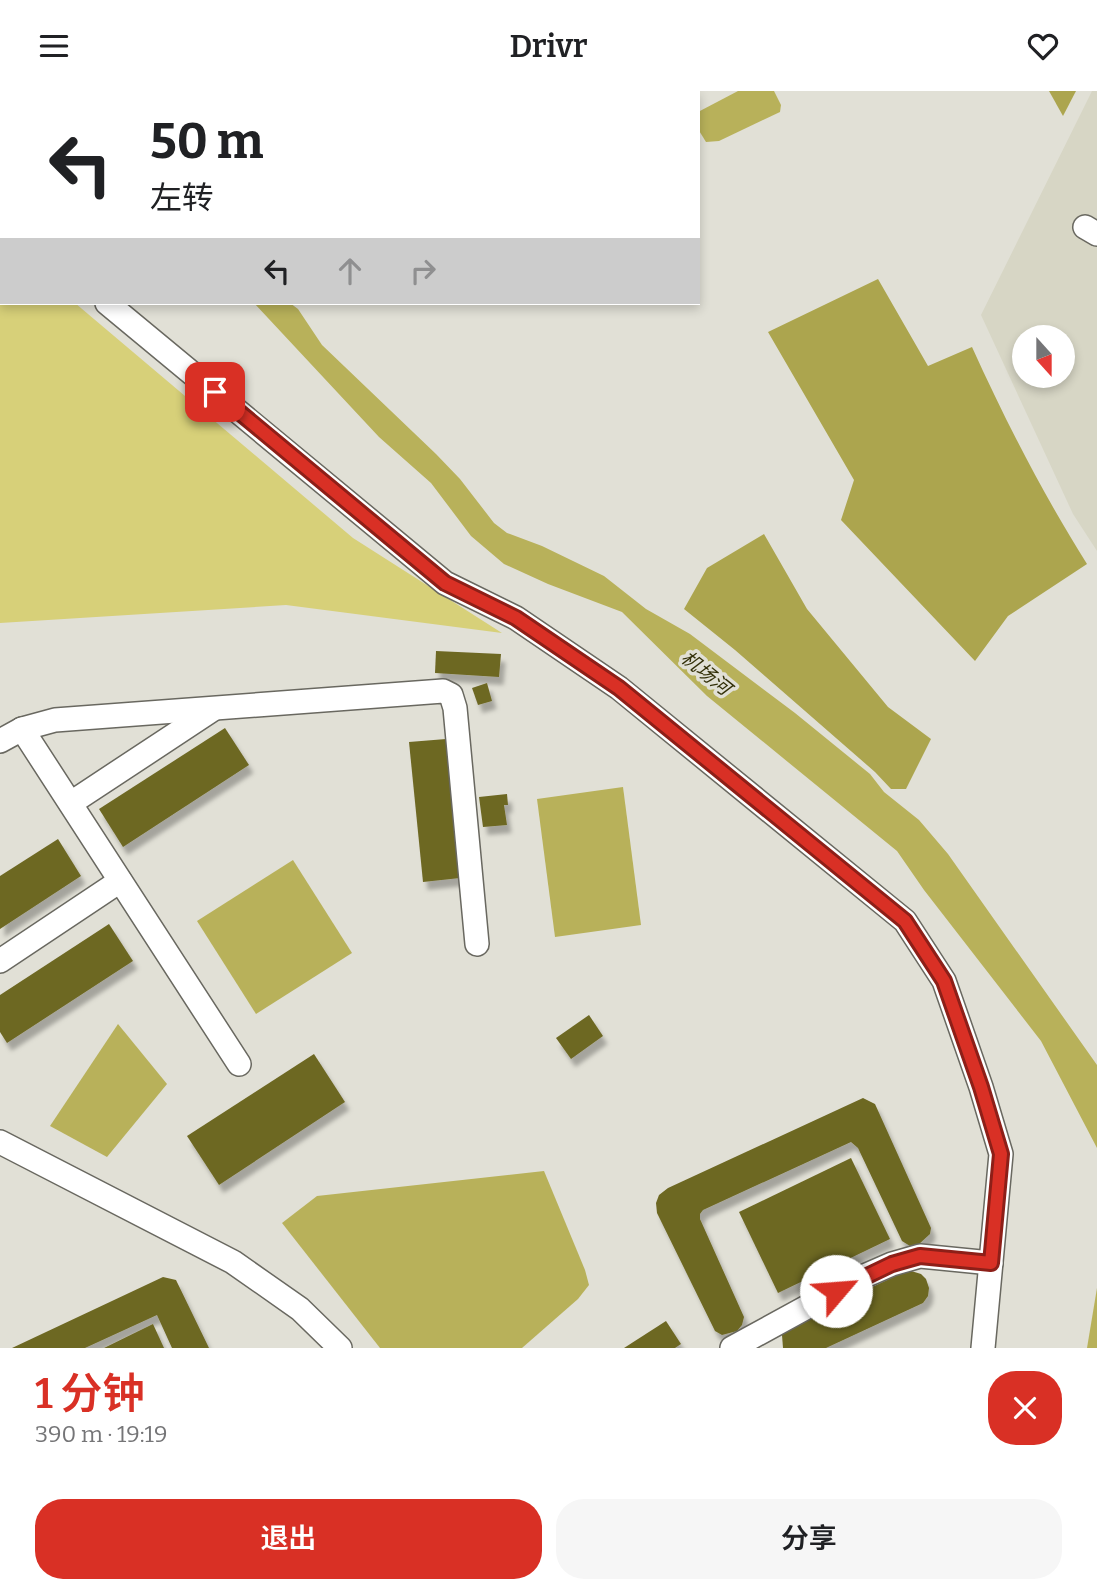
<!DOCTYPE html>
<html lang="zh">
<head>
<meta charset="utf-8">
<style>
  body { margin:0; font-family:Bitter,"Noto Sans SC",serif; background:#f6f6f6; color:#202124; height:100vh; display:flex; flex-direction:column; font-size:26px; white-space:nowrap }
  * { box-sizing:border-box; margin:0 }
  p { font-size:23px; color:#757577 }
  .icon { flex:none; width:38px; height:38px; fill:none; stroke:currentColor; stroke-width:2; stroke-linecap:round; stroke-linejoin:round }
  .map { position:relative; height:1257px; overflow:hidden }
  .drawer { display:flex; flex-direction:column; background:#fff; flex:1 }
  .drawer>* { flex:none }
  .hud { position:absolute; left:0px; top:0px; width:700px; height:214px; box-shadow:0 4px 10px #0003; background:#fff; color:#202124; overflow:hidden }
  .needle { width:46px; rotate:159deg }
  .tools { position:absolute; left:1012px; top:234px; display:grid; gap:14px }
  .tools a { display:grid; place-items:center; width:63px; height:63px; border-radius:50%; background:#fff; box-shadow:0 4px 10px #0003; font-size:35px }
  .pin { position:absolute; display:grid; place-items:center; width:60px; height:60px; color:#fff; margin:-30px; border-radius:14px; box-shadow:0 4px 10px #0006 }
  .me { position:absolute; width:77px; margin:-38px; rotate:63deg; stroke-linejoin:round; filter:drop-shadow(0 0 5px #0008) }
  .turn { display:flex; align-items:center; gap:24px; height:147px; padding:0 35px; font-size:32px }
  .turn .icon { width:91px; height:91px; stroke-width:2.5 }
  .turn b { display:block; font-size:49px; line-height:60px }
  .lanes { display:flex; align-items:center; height:66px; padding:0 35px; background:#0003; justify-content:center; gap:35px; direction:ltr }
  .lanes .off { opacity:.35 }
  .round { display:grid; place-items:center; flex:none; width:74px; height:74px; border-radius:28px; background:#f6f6f6 }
  .summary { display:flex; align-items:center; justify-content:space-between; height:119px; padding:0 35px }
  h1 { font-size:42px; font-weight:600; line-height:52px; color:#d93025 }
  .button { display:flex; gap:14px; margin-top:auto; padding:14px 35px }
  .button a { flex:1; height:80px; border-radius:28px; background:#d93025; color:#fff; font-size:28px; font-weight:600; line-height:80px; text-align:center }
  .button a+a { background:#f6f6f6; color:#202124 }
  header { display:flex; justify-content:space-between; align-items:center; height:91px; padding:0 35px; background:#fff; font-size:32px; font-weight:600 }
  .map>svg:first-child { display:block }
  .built { fill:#d7d6c5; fill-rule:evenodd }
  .green { fill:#d7d079 }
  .forest { fill:#aca54e }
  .water { fill:#b8b15a }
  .building { fill:#6d6724; filter:url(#shadow) }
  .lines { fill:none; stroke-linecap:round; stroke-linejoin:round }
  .minor-casing { stroke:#696860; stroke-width:26 }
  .minor { stroke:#fff; stroke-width:23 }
  .route-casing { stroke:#8d1f18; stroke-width:18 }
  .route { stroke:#d93025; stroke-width:12 }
  .labels { text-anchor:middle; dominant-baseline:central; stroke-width:7; stroke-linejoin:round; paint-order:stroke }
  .water-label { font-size:19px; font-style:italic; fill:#333009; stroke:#e1e0d6 }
</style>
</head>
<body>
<header><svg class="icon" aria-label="menu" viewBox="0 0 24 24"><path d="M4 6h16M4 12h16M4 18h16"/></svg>Drivr<svg class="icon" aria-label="heart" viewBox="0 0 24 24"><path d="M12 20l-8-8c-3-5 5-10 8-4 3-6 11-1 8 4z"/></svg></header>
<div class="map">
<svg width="1097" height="1257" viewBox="0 0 1097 1257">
  <defs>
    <filter id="shadow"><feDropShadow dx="4.5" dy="8" stdDeviation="2" flood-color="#0004"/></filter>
  </defs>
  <rect width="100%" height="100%" fill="#e1e0d6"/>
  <path class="built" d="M 1092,0 L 1097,0 L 1097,460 L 1073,423 L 981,224 ZM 1024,247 L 1062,247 L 1062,285 L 1024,285 Z"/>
  <polygon class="green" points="0,175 2,212 75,212 353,447 502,542 286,514 0,532"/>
  <g class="forest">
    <polygon points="1049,0 1076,0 1063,25"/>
    <path d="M 878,188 L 928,275 L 972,256 C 1006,331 1043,403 1087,473 L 1008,525 L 975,570 L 841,429 L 854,389 L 768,241 Z"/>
    <polygon points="764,443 807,518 888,616 931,648 906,698 891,698 875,681 735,559 684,518 707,477"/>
  </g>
  <g class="water">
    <polygon points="738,0 774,0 781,14 780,21 719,50 706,51 698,38 698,21"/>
    <polygon points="254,212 290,212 298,218 322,254 436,363 460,388 494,432 507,442 542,455 604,485 646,518 690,543 795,622 870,683 884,701 919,729 948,763 1097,974 1097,1057 1041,950 924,799 897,760 707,605 622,521 548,493 504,473 471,445 431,392 379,346"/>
    <polygon points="623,696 641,834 555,846 537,708"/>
    <polygon points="293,769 352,862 256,923 197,830"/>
    <polygon points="118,933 167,993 107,1066 50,1035"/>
    <polygon points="544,1080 585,1179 589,1194 578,1208 522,1257 380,1257 282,1132 317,1105"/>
    <polygon points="1097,1197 1097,1257 1087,1257"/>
  </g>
  <g class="building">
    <polygon points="436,560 501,563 499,586 435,582"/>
    <polygon points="487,592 492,610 478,614 472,597"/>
    <polygon points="225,637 249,674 123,756 99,718"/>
    <polygon points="446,648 460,787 423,791 409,651"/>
    <polygon points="507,703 508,714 504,714 507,734 483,736 479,706"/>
    <polygon points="58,748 81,785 0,838 0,785"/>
    <polygon points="109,833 133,870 7,952 0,941 0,904"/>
    <polygon points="589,924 603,945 571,968 556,947"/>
    <polygon points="314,963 345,1011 219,1094 187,1045"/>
    <polygon points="863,1007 875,1013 931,1137 930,1143 918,1154 910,1155 902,1150 858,1057 851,1051 703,1119 700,1123 700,1128 744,1226 742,1234 737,1240 722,1244 715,1240 657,1122 656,1112 659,1104 668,1097"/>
    <polygon points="851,1067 890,1148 778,1202 739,1121"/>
    <polygon points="908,1179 921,1183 926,1188 929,1197 928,1205 923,1212 826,1257 783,1257 782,1244 786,1237"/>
    <polygon points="163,1186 176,1189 209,1257 172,1257 157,1224 85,1257 12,1257"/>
    <polygon points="666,1230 681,1253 675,1257 624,1257"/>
    <polygon points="153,1233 164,1257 104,1257"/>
  </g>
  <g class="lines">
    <g class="minor-casing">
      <g id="minor">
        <polyline points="1085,136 1097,143"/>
        <polyline points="0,152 2,153"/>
        <polyline points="107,212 445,492 516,527 619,597 905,830 944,890 981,996 1001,1063 983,1257"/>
        <polyline points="22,638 239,973"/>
        <polyline points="0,650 22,638 55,629 443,600 451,604 455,617 477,853"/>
        <polyline points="71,712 212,619"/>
        <polyline points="0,870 120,790"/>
        <polyline points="0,1051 233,1171 300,1218 340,1257"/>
        <polyline points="732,1257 860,1187 892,1173 920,1165 991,1172"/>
      </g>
    </g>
    <use href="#minor" class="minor"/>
  </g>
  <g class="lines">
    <g class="route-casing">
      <polyline id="route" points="215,301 445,492 516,527 619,597 905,830 944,890 981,996 1001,1063 991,1172 920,1165 892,1173 836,1200"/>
    </g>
    <use href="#route" class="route"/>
  </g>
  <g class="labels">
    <g class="water-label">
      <text transform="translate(706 582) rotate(39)">机场河</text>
    </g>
  </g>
</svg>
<div class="tools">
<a><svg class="needle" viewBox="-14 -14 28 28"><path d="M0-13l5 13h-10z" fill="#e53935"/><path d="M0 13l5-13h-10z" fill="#757577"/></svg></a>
</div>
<div class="pin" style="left:215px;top:301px;background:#d93025"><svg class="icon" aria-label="arrive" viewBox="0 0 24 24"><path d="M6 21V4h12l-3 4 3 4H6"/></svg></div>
<svg class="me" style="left:836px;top:1200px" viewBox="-20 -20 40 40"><circle r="19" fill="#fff"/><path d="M0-13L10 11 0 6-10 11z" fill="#d93025"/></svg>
<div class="hud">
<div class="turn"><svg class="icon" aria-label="left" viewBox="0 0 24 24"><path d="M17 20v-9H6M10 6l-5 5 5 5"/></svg><div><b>50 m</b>左转</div></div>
<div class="lanes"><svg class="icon" aria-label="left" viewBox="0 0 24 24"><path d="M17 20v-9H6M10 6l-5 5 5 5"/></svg><svg class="icon off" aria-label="ahead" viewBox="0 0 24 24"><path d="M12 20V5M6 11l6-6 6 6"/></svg><svg class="icon off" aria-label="right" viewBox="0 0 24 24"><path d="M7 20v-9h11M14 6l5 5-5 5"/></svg></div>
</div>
</div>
<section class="drawer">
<div class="summary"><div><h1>1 分钟</h1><p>390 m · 19:19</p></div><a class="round" style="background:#d93025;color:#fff"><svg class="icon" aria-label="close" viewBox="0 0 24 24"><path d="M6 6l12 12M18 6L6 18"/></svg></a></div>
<div class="button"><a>退出</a><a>分享</a></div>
</section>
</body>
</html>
